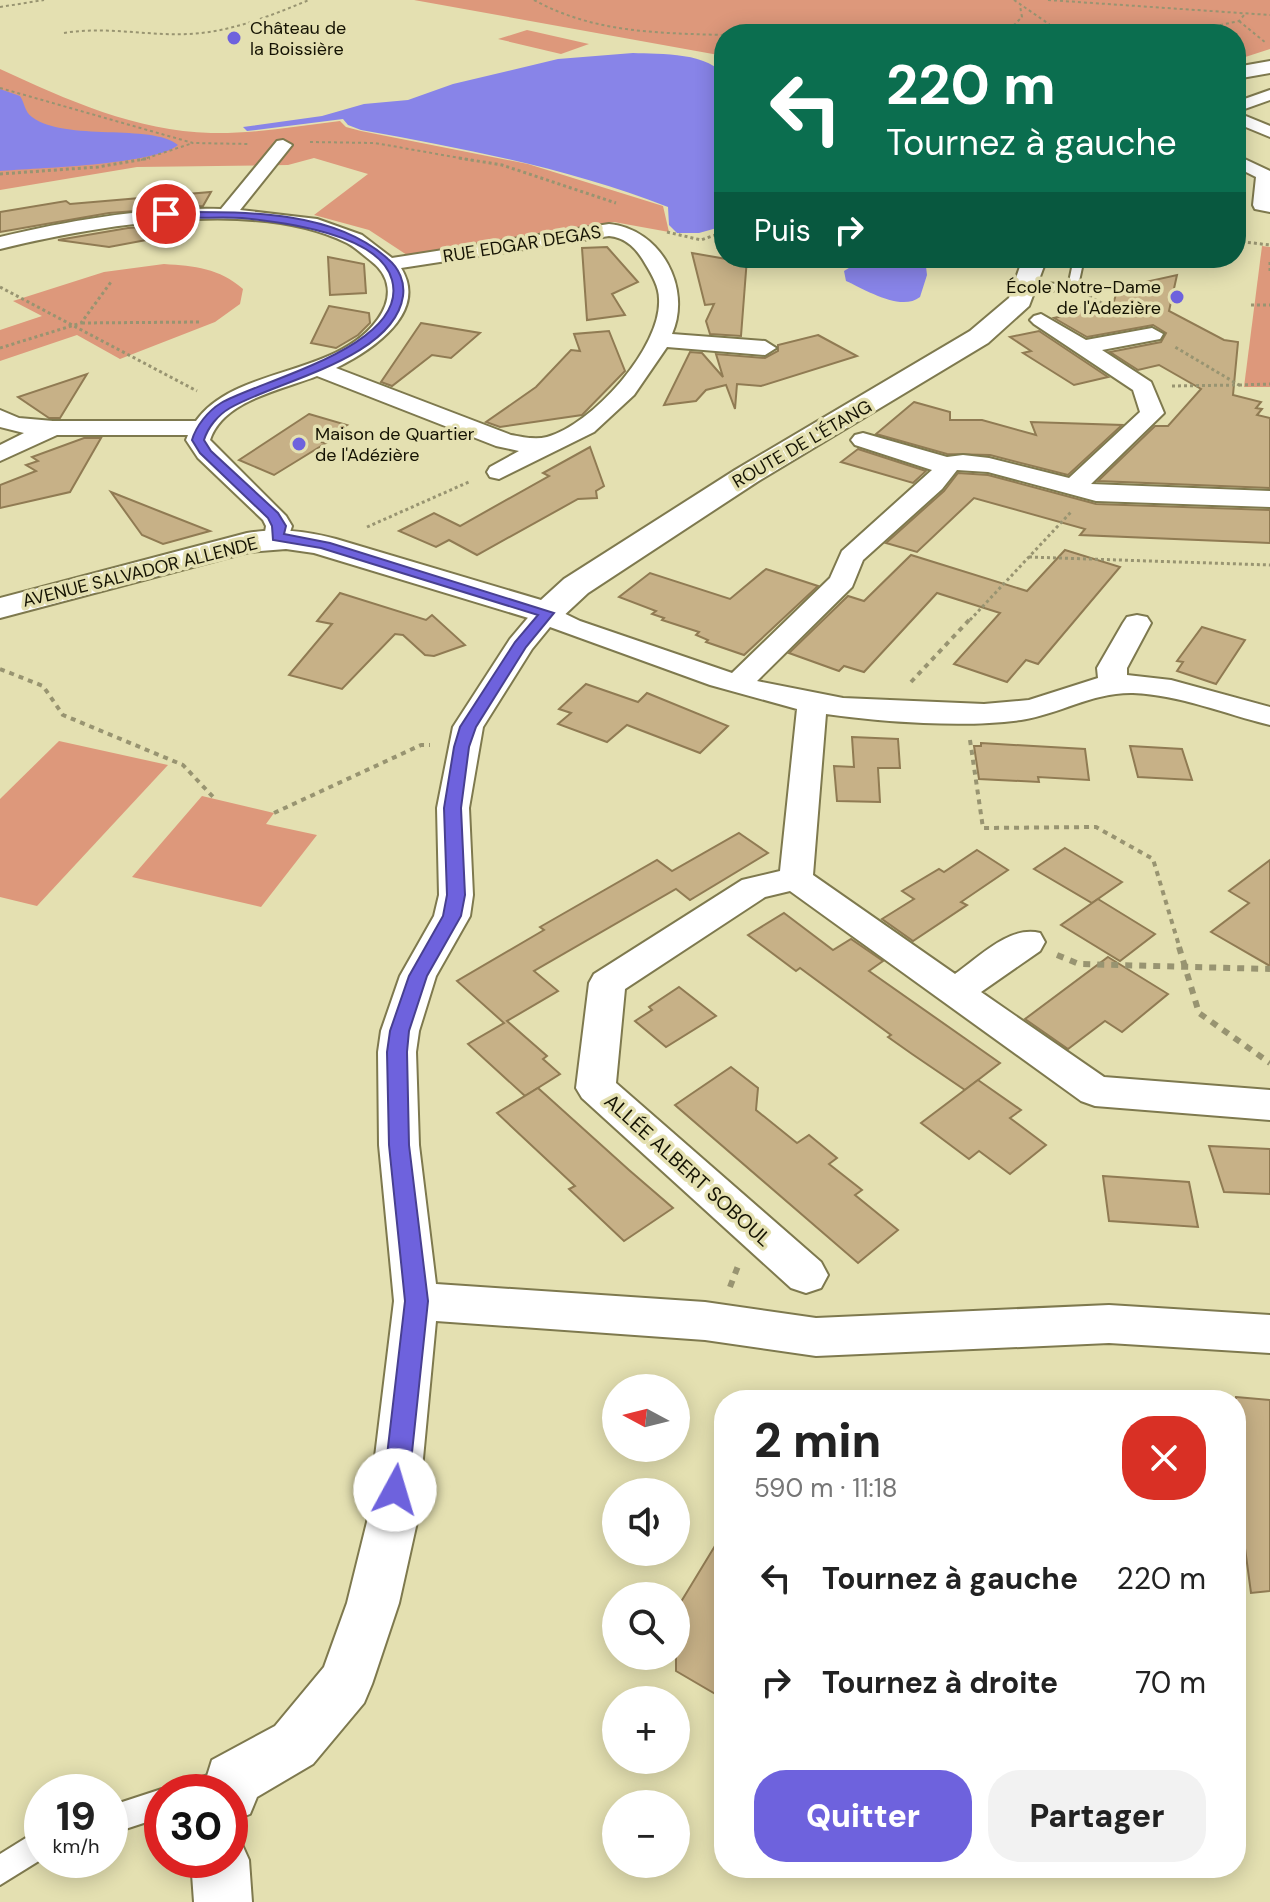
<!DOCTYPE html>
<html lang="fr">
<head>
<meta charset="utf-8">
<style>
  body { margin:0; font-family:"DM Sans",sans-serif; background:#f2f2f2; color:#222; height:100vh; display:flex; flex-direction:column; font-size:30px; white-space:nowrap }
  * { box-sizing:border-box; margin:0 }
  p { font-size:26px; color:#767676 }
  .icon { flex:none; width:44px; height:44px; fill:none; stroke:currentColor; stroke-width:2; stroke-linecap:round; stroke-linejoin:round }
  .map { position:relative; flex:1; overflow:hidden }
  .details { position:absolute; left:714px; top:1390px; width:532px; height:488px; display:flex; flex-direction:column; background:#fff; border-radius:32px; box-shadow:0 4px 20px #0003 }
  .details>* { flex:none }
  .banner { position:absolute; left:714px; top:24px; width:532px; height:244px; border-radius:32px; box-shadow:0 4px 20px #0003; background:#0b6e4f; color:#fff; overflow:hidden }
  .needle { width:52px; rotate:277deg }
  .fabs { position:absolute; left:602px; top:1374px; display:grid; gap:16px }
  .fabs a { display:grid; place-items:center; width:88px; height:88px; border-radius:50%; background:#fff; box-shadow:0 4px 20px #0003; font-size:40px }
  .speed { position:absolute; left:24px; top:1774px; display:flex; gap:16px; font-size:40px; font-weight:700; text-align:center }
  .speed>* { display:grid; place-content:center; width:104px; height:104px; border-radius:50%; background:#fff; box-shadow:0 4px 20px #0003; line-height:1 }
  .speed small { font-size:20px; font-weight:400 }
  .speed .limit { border:12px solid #d22; background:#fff; color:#111 }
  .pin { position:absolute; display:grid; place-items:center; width:68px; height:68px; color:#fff; margin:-34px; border:4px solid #fff; border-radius:50%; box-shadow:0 2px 8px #0007 }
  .me { position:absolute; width:88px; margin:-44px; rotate:6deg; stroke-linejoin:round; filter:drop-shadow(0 0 6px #0008) }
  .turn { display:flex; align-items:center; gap:28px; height:168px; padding:0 40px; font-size:36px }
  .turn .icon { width:104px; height:104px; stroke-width:2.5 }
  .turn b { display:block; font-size:56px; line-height:68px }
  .then { display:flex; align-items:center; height:76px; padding:0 40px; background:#0003; gap:16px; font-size:30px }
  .round { display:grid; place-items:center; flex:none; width:84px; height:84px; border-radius:32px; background:#f2f2f2 }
  .headline { display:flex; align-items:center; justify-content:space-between; height:136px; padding:0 40px }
  h1 { font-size:48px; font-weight:800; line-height:60px }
  .cta { display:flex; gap:16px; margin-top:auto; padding:16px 40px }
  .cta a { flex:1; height:92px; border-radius:32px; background:#6e62dd; color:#fff; font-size:32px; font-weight:800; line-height:92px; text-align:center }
  .cta a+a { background:#f2f2f2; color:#222 }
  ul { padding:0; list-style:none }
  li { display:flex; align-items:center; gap:24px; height:104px; padding:0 40px }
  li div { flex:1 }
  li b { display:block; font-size:30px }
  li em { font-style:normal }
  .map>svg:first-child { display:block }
  .green { fill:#dd987b }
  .water { fill:#8884e8 }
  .building { fill:#c7b187; stroke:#907b53; stroke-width:2 }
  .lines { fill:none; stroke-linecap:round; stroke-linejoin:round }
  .service-casing { stroke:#7e794e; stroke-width:4 }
  .minor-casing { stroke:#7e794e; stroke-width:4 }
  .tertiary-casing { stroke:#7e794e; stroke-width:4 }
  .path-far3 { stroke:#989471; stroke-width:2; stroke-dasharray:3 3; stroke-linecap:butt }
  .path-far2 { stroke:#989471; stroke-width:3; stroke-dasharray:3 3; stroke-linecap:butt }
  .path-far1 { stroke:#989471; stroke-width:4; stroke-dasharray:5 5; stroke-linecap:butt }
  .path { stroke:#989471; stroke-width:6; stroke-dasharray:7 7; stroke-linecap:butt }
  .service { fill:#fff; fill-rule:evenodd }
  .minor { fill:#fff; fill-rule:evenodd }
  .tertiary { fill:#fff; fill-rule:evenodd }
  .route { fill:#6e62dd; stroke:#484090; stroke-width:2 }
  .poi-dot { fill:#6e62dd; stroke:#e4e0b1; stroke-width:3 }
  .labels { text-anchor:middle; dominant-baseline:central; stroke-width:7; stroke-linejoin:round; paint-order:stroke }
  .far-poi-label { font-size:18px; fill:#151303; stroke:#e4e0b1; text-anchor:start }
  .far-street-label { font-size:18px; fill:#151303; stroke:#e4e0b1 }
  .street-label { font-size:20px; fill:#151303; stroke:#e4e0b1 }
</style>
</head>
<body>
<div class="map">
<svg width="1270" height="1902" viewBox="0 0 1270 1902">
  <rect width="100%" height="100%" fill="#e4e0b1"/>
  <g class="green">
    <polygon points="414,0 1270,0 1270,49 1236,60 1236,34 724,34 724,56"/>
    <polygon points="527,30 589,44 561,54 498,39"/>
    <path d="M 0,69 C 67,100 136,131 211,133 C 254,134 298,126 340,121 L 346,127 L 361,131 L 528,164 L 663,206 L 669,232 L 614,222 L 407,255 L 369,230 L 314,215 L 368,174 L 314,158 L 288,165 L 137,167 L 0,190 Z"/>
    <polygon points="1262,246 1270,247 1270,387 1244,387"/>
    <path d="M 164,264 C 195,266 219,268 243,289 L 240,304 L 215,322 L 120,359 L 77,335 L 0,361 L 0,330 L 42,316 L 13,301 L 104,272 Z"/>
    <polygon points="59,741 168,765 37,906 0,897 0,799"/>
    <polygon points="202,796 274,813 266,824 317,835 261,907 132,877"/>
  </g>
  <g class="water">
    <path d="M 633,53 C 659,54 713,52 724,78 L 724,226 L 699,233 L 677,233 L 669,225 L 668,207 C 568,168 466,149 361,130 L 348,125 L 343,119 L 247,131 L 243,127 L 322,116 L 364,104 L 408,100 L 453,84 L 558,59 Z"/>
    <path d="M 0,89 L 20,96 C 25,103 24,111 32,117 C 65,142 152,123 178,145 C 155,165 35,168 0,171 Z"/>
    <path d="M 865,258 L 925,258 L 927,275 L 920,297 C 901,312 866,290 846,281 L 844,271 Z"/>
  </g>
  <g class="building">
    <polygon points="211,192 203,206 109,213 0,232 0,212 66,201 70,204"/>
    <polygon points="194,223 185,238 157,238 109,247 58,240 128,228"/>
    <polygon points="607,247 638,282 612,294 625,315 587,320 582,248"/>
    <polygon points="692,253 732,260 734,264 737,258 747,258 741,336 710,334 706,321 714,304 705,305"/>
    <polygon points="328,257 364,264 366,293 330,295"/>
    <polygon points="1177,275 1169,311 1224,340 1238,342 1233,395 1261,402 1256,408 1262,409 1257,415 1270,418 1270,488 1098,481 1155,426 1168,426 1201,389 1159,365 1138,370 1110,352 1161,342 1166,333 1153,325 1087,337 1054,318 1067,315 1061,312 1114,301 1118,288"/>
    <polygon points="329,306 369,313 370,323 358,335 336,348 311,343"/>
    <polygon points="421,323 480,333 451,358 432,355 392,386 381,382"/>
    <polygon points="609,331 625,371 582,415 500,427 486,422 536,387 571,350 580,351 574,334"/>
    <polygon points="1039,331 1108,377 1074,385 1023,353 1031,351 1010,337"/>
    <polygon points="818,335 857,356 761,386 737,384 735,409 726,385 706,390 696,401 664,405 690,352 702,353 723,377 716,354 765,358 778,351 778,345"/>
    <polygon points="87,374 60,418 49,418 18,397"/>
    <polygon points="914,402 950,412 950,420 982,420 1036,435 1031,422 1122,425 1068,475 990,455 947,454 876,434"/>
    <polygon points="309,414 347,425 321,442 326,443 274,475 239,460"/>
    <polygon points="84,438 101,438 70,492 0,508 0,485 36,471 26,465 38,461 32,457"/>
    <polygon points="590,447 604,486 596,491 597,498 578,499 477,555 449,540 436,547 399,531 434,513 460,526 549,476 543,473"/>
    <polygon points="858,449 926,471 913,483 841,462"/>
    <polygon points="958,473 988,475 1096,504 1270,510 1270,543 1080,535 1085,529 974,498 917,552 886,543 944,491"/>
    <polygon points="111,492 164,513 210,531 163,544 142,535"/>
    <polygon points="1065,550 1120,567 1038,664 1026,660 1007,682 954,664 1000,613 937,593 864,672 844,666 839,671 789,653 848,596 864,601 911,555 1027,591"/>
    <polygon points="766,569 818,586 744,655 706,642 708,640 696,635 699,632 662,620 664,618 652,614 656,611 619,597 650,573 730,599"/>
    <polygon points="340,593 426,620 432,615 465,645 434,656 425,655 403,635 395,634 342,689 289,675 332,624 317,621"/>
    <polygon points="1202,627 1245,640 1216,684 1177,671 1183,662 1177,661"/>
    <polygon points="586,684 638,702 647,693 728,726 700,753 627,725 607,742 558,724 571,713 559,709"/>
    <polygon points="852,737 898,739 900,768 878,768 880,802 837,801 834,766 854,767"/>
    <polygon points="981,743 1085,749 1089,780 1038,777 1039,782 979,779 974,746 981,746"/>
    <polygon points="1130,746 1182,749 1192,780 1138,777"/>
    <polygon points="739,833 768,853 690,900 676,889 534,971 558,991 507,1021 547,1056 543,1059 560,1074 525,1096 468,1044 504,1023 457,981 544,930 540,927 657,860 672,871"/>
    <polygon points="1065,848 1122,882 1092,903 1034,869"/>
    <polygon points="977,850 1008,870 961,902 967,905 913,941 882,919 914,899 902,891 939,869 944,872"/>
    <polygon points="1270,860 1270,966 1211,932 1249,903 1229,891"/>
    <polygon points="1098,899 1155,934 1120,961 1061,925"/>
    <polygon points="784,913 833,950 851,939 883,961 869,971 1000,1063 965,1090 912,1054 888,1037 891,1035 800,968 796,971 748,935"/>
    <polygon points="1108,957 1168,994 1122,1032 1105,1021 1068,1049 1025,1019"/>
    <polygon points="679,987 716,1016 666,1047 635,1021 652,1010 649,1007"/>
    <polygon points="731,1067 758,1088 756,1110 797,1143 809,1135 837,1158 829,1164 862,1190 855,1195 898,1230 858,1263 675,1105"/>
    <polygon points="978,1080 1021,1110 1010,1118 1046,1145 1010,1174 979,1151 969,1159 921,1123"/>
    <polygon points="538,1088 629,1170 673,1208 624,1241 569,1189 575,1186 497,1113"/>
    <polygon points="1209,1146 1270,1149 1270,1194 1224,1192"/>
    <polygon points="1103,1176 1189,1182 1198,1227 1109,1221"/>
    <polygon points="1236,1397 1270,1400 1270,1591 1251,1593 1236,1481"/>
    <polygon points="724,1531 724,1699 676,1671 676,1610"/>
  </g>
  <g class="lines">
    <g class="service-casing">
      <g id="service">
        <path d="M 1074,258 L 1084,258 L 1078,286 L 1052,291 L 1023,286 C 1035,279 1054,287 1069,282 Z"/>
        <polygon points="226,1769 236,1773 240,1783 236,1793 230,1795 230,1792 183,1792 187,1782"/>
        <polygon points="162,1789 169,1792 162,1792 162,1817 110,1834 110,1806"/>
        <polygon points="42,1828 42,1859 0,1885 0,1854"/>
      </g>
    </g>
    <g class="minor-casing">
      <g id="minor">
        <polygon points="1270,90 1270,100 1236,112 1236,102"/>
        <polygon points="1236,112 1270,126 1270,137 1236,123"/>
        <path d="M 283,140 L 292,145 L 240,210 L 317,219 L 362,235 L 392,258 L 609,224 C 661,229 692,288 672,334 L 765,341 L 776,348 L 765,355 L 667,347 L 634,395 L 594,432 L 499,479 L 490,477 L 487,472 L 490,467 L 519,451 L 496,446 L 317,376 C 282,390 223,400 210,440 L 286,516 L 292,526 L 286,544 L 268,544 L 264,538 L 266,526 L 263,520 L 198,458 L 186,440 L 188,435 L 57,435 L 0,461 L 0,445 L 24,433 L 0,427 L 0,410 L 19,418 L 53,421 L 196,421 C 235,366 337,377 378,319 C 393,298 391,276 371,261 C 363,255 355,247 347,243 C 255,197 96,226 0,249 L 0,237 C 72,220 147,207 221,209 L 277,141 ZM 609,236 C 627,238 637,249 646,265 C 652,275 659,287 659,299 C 662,347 592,425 547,437 C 535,440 523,437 511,435 L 336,368 C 371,351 429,313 401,268 Z"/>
        <polygon points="1236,155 1270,171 1270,212 1255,209 1253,205 1256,177 1236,167"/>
        <path d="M 1041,314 L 1086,340 L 1152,328 L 1163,334 L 1160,339 L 1102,350 L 1151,382 L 1164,413 L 1091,484 L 1270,491 L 1270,507 L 1096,501 L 988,472 L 957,470 L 942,489 L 863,560 L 852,587 L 757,681 L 843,698 L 984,704 L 1029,700 L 1098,678 L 1097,668 L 1123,623 L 1127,617 L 1137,615 L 1147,617 L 1151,623 L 1127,668 L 1127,675 L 1171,680 L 1270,707 L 1270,725 C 1225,714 1180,695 1133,693 C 1093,692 1060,714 1021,720 C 964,728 883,722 826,714 L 813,875 L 955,974 C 979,957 1010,925 1040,933 L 1045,942 L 1040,951 L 981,992 L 1104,1077 L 1270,1090 L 1270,1120 L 1095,1106 L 1081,1101 L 790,891 L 765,897 L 625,989 L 616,1083 L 821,1262 L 828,1275 L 821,1288 L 806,1293 L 791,1288 L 582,1098 L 576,1088 L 589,983 L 594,974 L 742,880 L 780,871 L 797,709 L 710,685 L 550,627 L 532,649 L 483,727 L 469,808 L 473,895 L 470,916 L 436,976 L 419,1031 L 416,1052 L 419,1145 L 436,1284 L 705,1302 L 816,1318 L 1109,1305 L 1270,1315 L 1270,1353 L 1109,1343 L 816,1356 L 705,1340 L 436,1321 L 417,1522 L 399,1603 L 372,1684 L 364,1703 L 313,1764 L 257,1797 L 250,1814 L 230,1822 L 230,1792 L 202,1792 L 212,1760 L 275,1726 L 324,1667 L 347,1603 L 367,1522 L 394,1301 L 379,1145 L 378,1052 L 381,1031 L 400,976 L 434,916 L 439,895 L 437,808 L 453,727 L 510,639 L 537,607 L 547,605 L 580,621 L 732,673 L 830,578 L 842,551 L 932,470 L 855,445 L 851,440 L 855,435 L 863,433 L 947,457 L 963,455 L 989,458 L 1069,478 L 1140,412 L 1133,390 L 1034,324 L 1030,320 L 1034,316 Z"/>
        <polygon points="230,1835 240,1840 249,1860 252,1902 194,1902 191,1860 230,1860"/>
      </g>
    </g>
    <g class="tertiary-casing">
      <g id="tertiary">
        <polygon points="1270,61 1270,73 1236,79 1236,67"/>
        <path d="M 1023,258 L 1047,258 L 1029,306 L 988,343 L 757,482 L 588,593 L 559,620 L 547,623 L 535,620 L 314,553 L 286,549 L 249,552 L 0,618 L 0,598 L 247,533 C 279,528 306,531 336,539 L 541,600 L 564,579 L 735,470 L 970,331 L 1009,298 Z"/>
      </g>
    </g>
    <g class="path-far3">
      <path d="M 534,0 C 594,33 658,33 724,35"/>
      <polyline points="1014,0 1049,24 1048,34"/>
      <polyline points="1048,0 1270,15"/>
      <polyline points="0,7 44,0"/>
      <polyline points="1239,21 1266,43"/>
      <path d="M 64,33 C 106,26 147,36 189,34 C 231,32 270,16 309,0"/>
      <polyline points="1005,34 1022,17 1020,6"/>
      <polyline points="1179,34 1239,21 1245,14"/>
      <polyline points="0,88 193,143 249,144"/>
      <polyline points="310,142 375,143 471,160"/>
      <polyline points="141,160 193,143"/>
    </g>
    <g class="path-far2">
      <polyline points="459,158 502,165 616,203"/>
      <polyline points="0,174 98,167 150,158"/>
      <polyline points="667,232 701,240 724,232"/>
      <polyline points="1236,241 1270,245"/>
      <polyline points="1270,262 1270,271"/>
      <polyline points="0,287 197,391"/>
      <polyline points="1089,296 1119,313"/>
      <polyline points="1251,305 1270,305"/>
      <polyline points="82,323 201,322"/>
      <polyline points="0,348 81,323 111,282"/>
      <polyline points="1239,385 1270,384"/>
      <polyline points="1172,386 1239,385 1175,347"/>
      <polyline points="367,527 471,481"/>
      <polyline points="1029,557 1270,565"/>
      <polyline points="970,620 1071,512"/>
    </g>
    <g class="path-far1">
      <polyline points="0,669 43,686 63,715 183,765 215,799"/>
      <polyline points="911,682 971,618"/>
      <polyline points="970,740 983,828 1096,827 1153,859 1180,949"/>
      <polyline points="274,813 421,745 430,745"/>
    </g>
    <g class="path">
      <polyline points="1179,947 1199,1013 1270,1063"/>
      <polyline points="1057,955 1079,964 1270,969"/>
      <polyline points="730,1287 738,1266"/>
    </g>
    <use href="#service" class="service"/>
    <use href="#minor" class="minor"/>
    <use href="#tertiary" class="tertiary"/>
  </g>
  <path class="route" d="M 166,212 C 237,212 332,208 388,259 C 399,268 405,282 403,296 C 394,359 276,381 230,408 C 218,415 208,427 204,440 L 211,451 L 278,513 L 286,526 L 284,534 L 330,543 L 554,613 L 526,647 L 476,727 L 469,747 L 461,808 L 465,895 L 461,916 L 427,976 L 409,1031 L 407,1052 L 409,1145 L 428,1301 L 408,1490 L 404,1498 L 395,1502 L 386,1498 L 383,1490 L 405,1301 L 389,1145 L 387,1052 L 390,1031 L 409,976 L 443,916 L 447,895 L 444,808 L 454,747 L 460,727 L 515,642 L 538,615 L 321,548 L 273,540 L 272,526 L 268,518 L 200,453 L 192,440 C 196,426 208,411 221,403 C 261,380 410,346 392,280 C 380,234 282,222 242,218 C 216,216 189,220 163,216 Z"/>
  <g class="poi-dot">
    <circle cx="234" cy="38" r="8"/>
    <circle cx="1177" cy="297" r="8"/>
    <circle cx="299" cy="444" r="8"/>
  </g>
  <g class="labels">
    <g class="far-poi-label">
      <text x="250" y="28">Château de<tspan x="250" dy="21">la Boissière</tspan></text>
      <text x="1161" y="287" text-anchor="end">École Notre-Dame<tspan x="1161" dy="21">de l'Adezière</tspan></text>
      <text x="315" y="434">Maison de Quartier<tspan x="315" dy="21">de l'Adézière</tspan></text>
    </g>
    <g class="far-street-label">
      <text transform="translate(522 244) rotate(-9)">RUE EDGAR DEGAS</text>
      <text transform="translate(802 444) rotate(-30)">ROUTE DE L'ÉTANG</text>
      <text transform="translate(140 572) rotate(-14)">AVENUE SALVADOR ALLENDE</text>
    </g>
    <g class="street-label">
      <text transform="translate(688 1170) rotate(42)">ALLÉE ALBERT SOBOUL</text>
    </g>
  </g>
</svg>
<div class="fabs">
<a><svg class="needle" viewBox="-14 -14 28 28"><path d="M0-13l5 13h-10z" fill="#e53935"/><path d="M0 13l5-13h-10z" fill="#767676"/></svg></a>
<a><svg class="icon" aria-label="sound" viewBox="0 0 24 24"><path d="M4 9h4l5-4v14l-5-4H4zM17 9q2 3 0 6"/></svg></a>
<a><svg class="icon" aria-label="search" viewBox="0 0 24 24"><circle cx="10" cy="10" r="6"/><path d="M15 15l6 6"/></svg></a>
<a>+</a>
<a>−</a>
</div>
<div class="speed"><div>19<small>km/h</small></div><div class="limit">30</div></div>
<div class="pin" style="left:166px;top:214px;background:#d93025"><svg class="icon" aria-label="arrive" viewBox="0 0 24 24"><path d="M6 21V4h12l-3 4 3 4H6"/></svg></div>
<svg class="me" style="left:395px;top:1490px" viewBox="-20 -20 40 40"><circle r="19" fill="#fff"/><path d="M0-13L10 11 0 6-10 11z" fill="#6e62dd"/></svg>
<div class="banner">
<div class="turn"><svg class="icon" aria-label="left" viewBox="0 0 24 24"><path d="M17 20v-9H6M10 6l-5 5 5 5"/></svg><div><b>220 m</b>Tournez à gauche</div></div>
<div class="then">Puis<svg class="icon" aria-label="right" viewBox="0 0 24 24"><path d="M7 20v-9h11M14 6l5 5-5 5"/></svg></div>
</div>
<section class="details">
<div class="headline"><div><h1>2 min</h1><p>590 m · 11:18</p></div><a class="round" style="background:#d93025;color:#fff"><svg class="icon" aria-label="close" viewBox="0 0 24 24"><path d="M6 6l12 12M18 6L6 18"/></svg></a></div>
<ul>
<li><svg class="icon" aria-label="left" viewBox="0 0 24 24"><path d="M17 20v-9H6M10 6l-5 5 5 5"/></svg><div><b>Tournez à gauche</b></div><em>220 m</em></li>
<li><svg class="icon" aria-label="right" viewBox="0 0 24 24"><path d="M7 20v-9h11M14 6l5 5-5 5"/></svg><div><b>Tournez à droite</b></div><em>70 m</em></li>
</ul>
<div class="cta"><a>Quitter</a><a>Partager</a></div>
</section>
</div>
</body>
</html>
